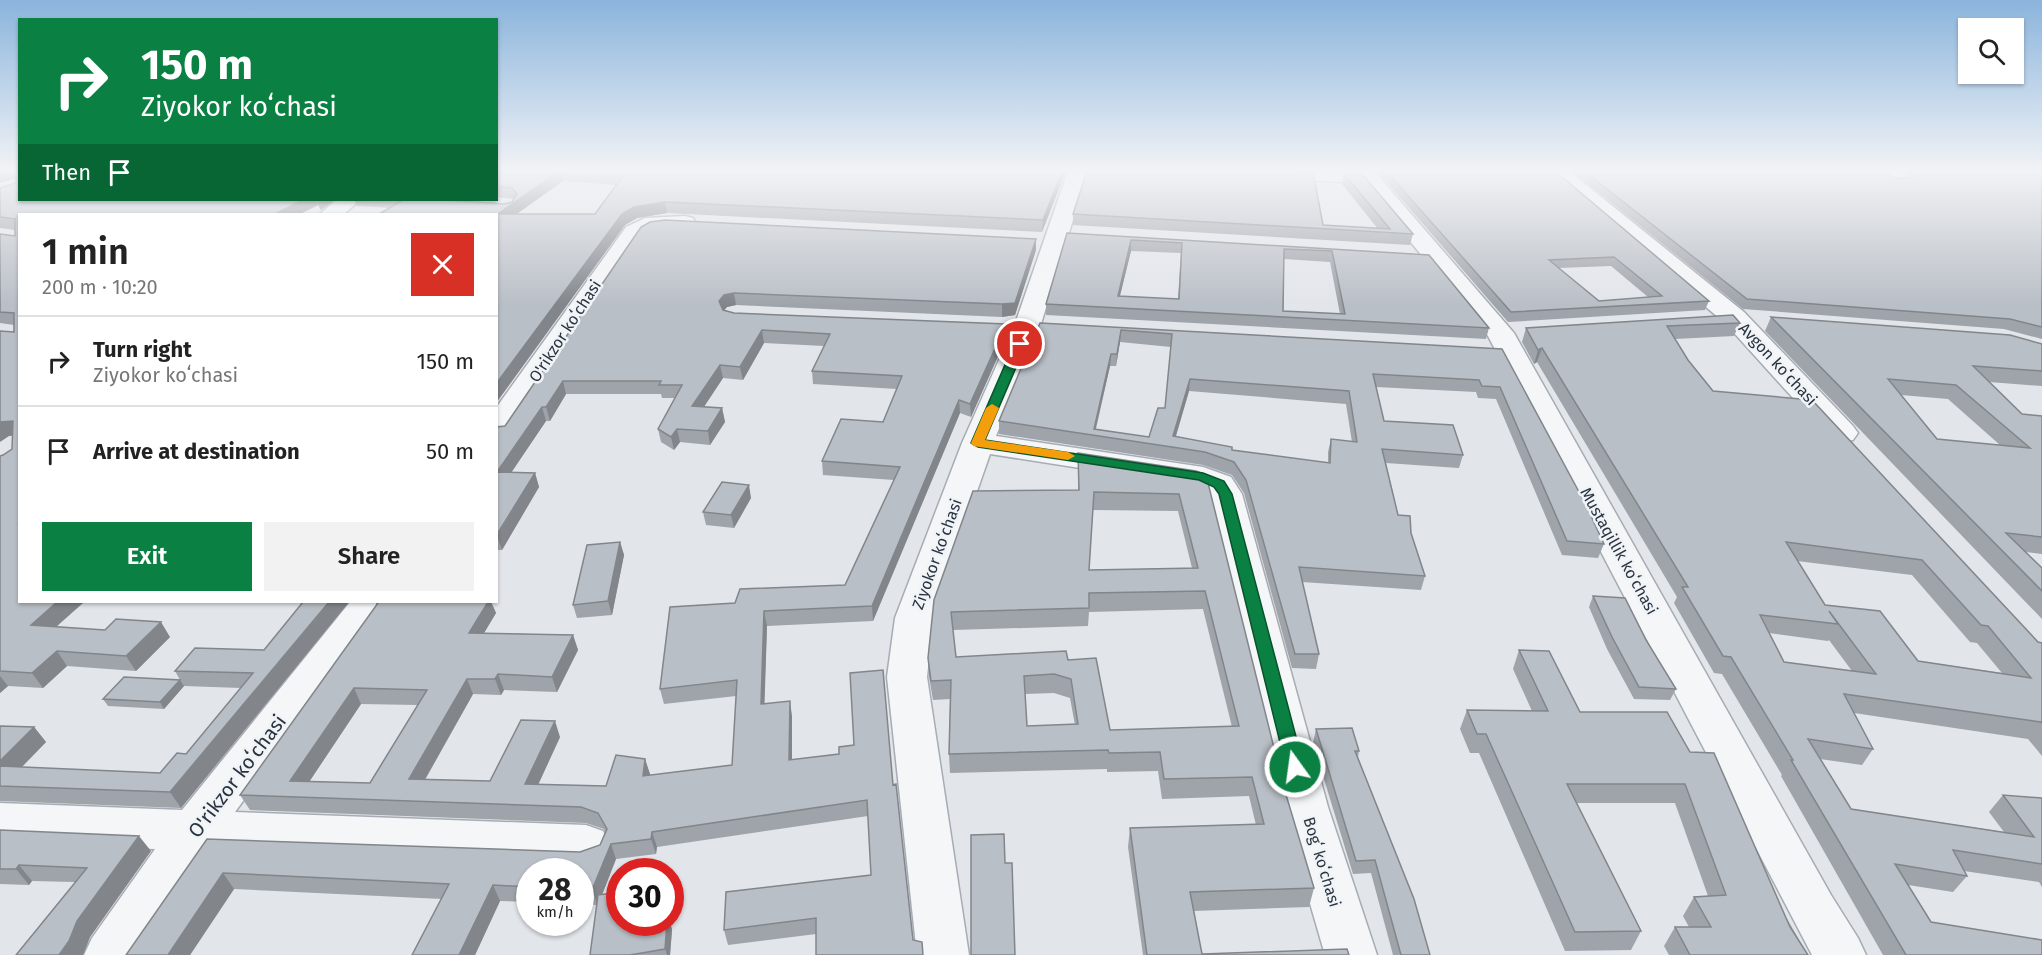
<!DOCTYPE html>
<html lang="en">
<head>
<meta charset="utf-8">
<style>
  body { margin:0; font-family:"Fira Sans",sans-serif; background:#f2f2f2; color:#222; height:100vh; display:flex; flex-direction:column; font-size:22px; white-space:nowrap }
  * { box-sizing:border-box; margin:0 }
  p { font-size:20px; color:#767676 }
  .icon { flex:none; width:33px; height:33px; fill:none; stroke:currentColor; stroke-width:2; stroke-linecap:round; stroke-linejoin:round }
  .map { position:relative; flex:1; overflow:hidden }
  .side { position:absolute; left:18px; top:213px; width:480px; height:390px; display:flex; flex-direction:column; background:#fff; border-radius:0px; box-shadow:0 2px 4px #0004 }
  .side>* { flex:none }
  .banner { position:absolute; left:18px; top:18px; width:480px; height:183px; border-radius:0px; box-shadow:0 2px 4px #0004; background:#0b8043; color:#fff; overflow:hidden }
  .fabs { position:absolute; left:1958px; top:18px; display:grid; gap:12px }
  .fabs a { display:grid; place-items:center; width:66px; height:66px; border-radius:0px; background:#fff; box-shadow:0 2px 4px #0004; font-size:30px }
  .speed { position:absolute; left:516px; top:858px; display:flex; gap:12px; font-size:30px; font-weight:700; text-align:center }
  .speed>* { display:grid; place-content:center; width:78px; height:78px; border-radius:50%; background:#fff; box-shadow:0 2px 4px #0004; line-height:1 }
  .speed small { font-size:15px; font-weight:400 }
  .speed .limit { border:9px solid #d22; background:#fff; color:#111 }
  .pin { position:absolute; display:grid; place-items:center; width:51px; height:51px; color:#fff; margin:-26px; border:3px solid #fff; border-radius:50%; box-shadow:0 2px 6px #0007 }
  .me { position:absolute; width:66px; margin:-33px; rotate:346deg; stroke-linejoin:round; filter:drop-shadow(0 0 4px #0008) }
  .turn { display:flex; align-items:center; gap:21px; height:126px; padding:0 24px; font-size:27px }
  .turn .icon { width:78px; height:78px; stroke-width:2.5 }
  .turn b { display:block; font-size:42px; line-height:51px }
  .then { display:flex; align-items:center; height:57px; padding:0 24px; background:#0003; gap:12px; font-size:22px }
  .round { display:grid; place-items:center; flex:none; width:63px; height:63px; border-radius:0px; background:#f2f2f2 }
  .overview { display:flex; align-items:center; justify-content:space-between; height:102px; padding:0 24px }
  h1 { font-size:36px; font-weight:600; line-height:45px }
  .action { display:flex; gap:12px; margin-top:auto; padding:12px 24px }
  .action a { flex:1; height:69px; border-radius:0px; background:#0b8043; color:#fff; font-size:24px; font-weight:600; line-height:69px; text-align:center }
  .action a+a { background:#f2f2f2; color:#222 }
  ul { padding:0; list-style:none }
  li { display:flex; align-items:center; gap:18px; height:90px; padding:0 24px; border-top:2px solid #e0e0e0 }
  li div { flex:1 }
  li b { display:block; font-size:22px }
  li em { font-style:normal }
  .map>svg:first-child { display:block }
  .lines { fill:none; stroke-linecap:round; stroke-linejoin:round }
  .minor-casing { stroke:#a7acb4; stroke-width:3 }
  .minor { fill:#f4f6f8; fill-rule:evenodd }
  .wall { fill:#9fa4aa; fill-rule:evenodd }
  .shaded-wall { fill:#82868b }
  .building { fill:#b9bfc6; stroke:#82868b; stroke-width:1.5; fill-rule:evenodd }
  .route { fill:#0b8043; stroke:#07532c; stroke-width:1.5 }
  .slow { fill:#f59e0b }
  .labels { text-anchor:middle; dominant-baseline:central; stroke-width:5; stroke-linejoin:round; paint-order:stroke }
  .street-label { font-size:16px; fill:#2a3441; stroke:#f1f4f7 }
  .near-street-label { font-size:20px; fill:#2a3441; stroke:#f1f4f7 }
</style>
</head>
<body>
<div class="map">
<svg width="2042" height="955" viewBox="0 0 2042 955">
  <rect width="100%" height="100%" fill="#e2e5ea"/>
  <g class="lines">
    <g class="minor-casing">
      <g id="minor">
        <polygon points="1068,171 1088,171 1041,324 996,436 1203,467 1231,477 1242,494 1328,807 1377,955 1325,955 1282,807 1206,491 1195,486 990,454 933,618 927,677 969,955 917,955 887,677 895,618 962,443 1015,324"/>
        <polygon points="1231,171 1374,171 1514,333 1831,895 1858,938 1866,955 1812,955 1488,336 1362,183 1241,177 1234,175"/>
        <polygon points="1546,171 1569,171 1744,312 1853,426 1858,433 1853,440 1842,442 1831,440 1726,324"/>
        <path d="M 1870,171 C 1883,171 1903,167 1912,180 L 1908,184 C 1897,187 1877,181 1870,171 Z"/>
        <polygon points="336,200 360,200 344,214 320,214"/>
        <polygon points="685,216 693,218 696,223 693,228 650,232 642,237 507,438 496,440 496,408 626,227 645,218"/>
        <polygon points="350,602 389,602 235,812 586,825 603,831 610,845 603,859 586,865 207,851 139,955 84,955 92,938 155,849 0,843 0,803 182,810"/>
      </g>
    </g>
    <use href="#minor" class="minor"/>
  </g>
  <g class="wall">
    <polygon points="20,171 20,200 334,200 321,210 318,205 300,214 20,214 20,602 84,602 56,627 170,637 136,671 67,666 43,688 8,686 0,693 0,456 3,455 12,449 13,435 9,436 14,325 0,323 0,234 15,236 15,230 0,228 0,188 16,183"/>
    <path d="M 496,171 L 1066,171 L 1042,232 L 667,213 L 637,218 L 625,225 L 496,403 L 496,214 L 357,206 L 354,200 L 445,200 L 504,204 L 512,202 L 514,199 L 496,197 ZM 563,181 L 616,185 L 595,214 L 517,214 Z"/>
    <path d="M 1377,171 L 1555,171 L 1709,301 L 1705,310 L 1508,322 ZM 1611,266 L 1648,297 L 1599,301 L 1559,268 Z"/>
    <polygon points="1572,171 1879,171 1896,178 1912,178 1909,174 1903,171 2042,171 2042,339 2004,329 1743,309"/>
    <polygon points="1344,174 1413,234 1410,245 1073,225 1073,214 1378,229 1342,184"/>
    <path d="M 641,227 L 1036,250 L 1015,315 L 1002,317 L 736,305 L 727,307 L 724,310 L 734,313 L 1007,336 L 971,417 L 960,413 L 873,621 L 767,626 L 764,703 L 792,716 L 792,760 L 893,785 L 913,940 L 816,934 L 728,945 L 724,930 L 871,875 L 868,816 L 657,847 L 656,854 L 616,859 L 602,895 L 620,922 L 670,922 L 672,930 L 670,955 L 590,955 L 597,905 L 580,904 L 580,872 L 530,872 L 530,902 L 500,901 L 475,955 L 412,955 L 442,899 L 234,889 L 190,955 L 126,955 L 207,839 L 580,852 L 600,845 L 605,832 L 604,829 L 586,823 L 250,810 L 240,795 L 377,605 L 375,602 L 491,602 L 496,613 L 484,633 L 573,635 L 578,650 L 557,692 L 504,690 L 501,695 L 473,694 L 425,780 L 490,781 L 560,737 L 538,785 L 606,786 L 645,759 L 650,775 L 732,765 L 736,696 L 664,704 L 660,689 L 735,603 L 845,585 L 894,480 L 823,475 L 822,461 L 883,422 L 897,389 L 813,384 L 812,371 L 824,346 L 764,343 L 743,380 L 723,378 L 704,407 L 722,408 L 725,422 L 710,445 L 680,442 L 674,450 L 661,442 L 658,429 L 675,398 L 662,398 L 661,394 L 566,394 L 550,421 L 546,421 L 511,473 L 535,473 L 539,487 L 502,550 L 498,550 L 496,553 L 496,427 L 505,426 ZM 361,704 L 418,705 L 370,783 L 309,782 Z"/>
    <path d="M 1067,233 L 1429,255 L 1489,328 L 1486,339 L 1046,315 L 1046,304 ZM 1131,251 L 1181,253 L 1178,299 L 1120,296 ZM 1284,259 L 1330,262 L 1340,314 L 1283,311 Z"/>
    <path d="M 1771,317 L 2042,344 L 2042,386 L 1989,382 L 2022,414 L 2042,416 L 2042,554 L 2026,552 L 2042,568 L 2042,619 L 1765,331 ZM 1901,395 L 1948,399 L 2000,445 L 1937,439 Z"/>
    <path d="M 1040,323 L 1502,349 L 1604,544 L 1598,558 L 1562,555 L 1496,399 L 1478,398 L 1476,392 L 1376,387 L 1384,421 L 1463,455 L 1459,468 L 1386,463 L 1398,515 L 1411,533 L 1425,576 L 1421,590 L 1302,582 L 1319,654 L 1316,669 L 1292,668 L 1244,493 L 1232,475 L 1203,465 L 999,434 L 999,421 ZM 1120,342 L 1171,347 L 1165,408 L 1149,437 L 1096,429 L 1110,366 L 1116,366 ZM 1189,391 L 1346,404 L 1352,442 L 1331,439 L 1328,452 L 1328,463 L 1232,450 L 1176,436 Z"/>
    <path d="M 1740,323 L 1734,336 L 1675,339 L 1688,360 L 1713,391 L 2038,642 L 2042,643 L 2042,756 L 2028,739 L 1854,713 L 1873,749 L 1862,765 L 1820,759 L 1851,809 L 2004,832 L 1989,812 L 2003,795 L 2042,798 L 2042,887 L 2039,882 L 1964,871 L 1967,876 L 1953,892 L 1908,885 L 1931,922 L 2042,955 L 1883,955 L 1781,776 L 1782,775 L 1722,674 L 1714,673 L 1674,603 L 1677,597 L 1537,362 L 1534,364 L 1522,342 L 1526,328 ZM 1797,561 L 1912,575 L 1970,642 L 1977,643 L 2002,673 L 1918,661 L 1825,605 ZM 1769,633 L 1828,641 L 1829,640 L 1852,671 L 1784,662 Z"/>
    <path d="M 1078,453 L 1196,471 L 1284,788 L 1314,888 L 1309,907 L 1194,911 L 1202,954 L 1349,955 L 1143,955 L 1128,847 L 1130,828 L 1256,825 L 1249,796 L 1162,799 L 1158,771 L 1107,772 L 1107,769 L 950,773 L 949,754 L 950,699 L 933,700 L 929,677 L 928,658 L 973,491 L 1078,491 ZM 1093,510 L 1178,511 L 1192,568 L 1089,570 ZM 1203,609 L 1232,727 L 1110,730 L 1068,660 L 956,657 L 953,630 L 1088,626 L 1089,612 ZM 1054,693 L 1070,698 L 1075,725 L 1027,726 L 1025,694 Z"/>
    <polygon points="751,498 734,528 706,525 703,512"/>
    <polygon points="620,542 624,555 612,615 577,618 573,605"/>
    <polygon points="1593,596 1646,640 1676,689 1670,700 1634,699 1607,649 1589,607"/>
    <polygon points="303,602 349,602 181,808 0,801 0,726 34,727 46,742 22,767 160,773 186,754 241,688 184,686 164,709 108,706 103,699 180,680 175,671 264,650"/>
    <polygon points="1519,650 1580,712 1667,712 1808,955 1669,955 1664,946 1675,927 1689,927 1683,916 1694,897 1708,896 1675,803 1577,803 1641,931 1631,950 1565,951 1479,753 1470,753 1460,729 1467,710 1532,711 1513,669"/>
    <polygon points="1316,729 1359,751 1358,757 1430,955 1393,955 1371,873 1353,874 1313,743"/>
    <polygon points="0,830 151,851 90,937 83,955 16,955 75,882 32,881 29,885 0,884"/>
  </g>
  <g class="shaded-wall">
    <polygon points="0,171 19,171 20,177 0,183"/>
    <polygon points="559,171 561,171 563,181 501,225 498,214"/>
    <polygon points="1062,171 1066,171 1042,232 1043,220"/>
    <polygon points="303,200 315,200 318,205 300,214 275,214"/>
    <polygon points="317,200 334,200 321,210"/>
    <polygon points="665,202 667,213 637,218 625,225 496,403 496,384 622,214 634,207"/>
    <polygon points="1036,239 1036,250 1015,315 1002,317 1002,304"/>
    <polygon points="1131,240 1131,251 1117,307 1118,296"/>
    <polygon points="734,293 736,305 727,307 721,314 719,301 724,295"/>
    <polygon points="1006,324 1007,336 971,417 970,404"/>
    <polygon points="762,330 764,343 743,380 740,367"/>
    <polygon points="1121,330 1120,342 1116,366 1117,354"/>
    <polygon points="1542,348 1537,362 1534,364 1538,350"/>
    <polygon points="1111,354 1110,366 1094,435 1094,429"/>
    <polygon points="720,365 723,378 695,420 692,406"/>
    <polygon points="1190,379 1189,391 1172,449 1173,436"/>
    <polygon points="563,381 566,394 550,421 546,407"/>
    <polygon points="959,400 960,413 873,621 872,606"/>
    <polygon points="542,407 546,421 502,486 497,472"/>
    <polygon points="722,408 725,422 710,445 708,431"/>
    <polygon points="13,421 20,435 9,436 0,442 0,422"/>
    <polygon points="677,429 680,442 674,450 671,437"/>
    <polygon points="535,473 539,487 502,550 497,536"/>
    <polygon points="749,485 751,498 734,528 731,515"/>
    <polygon points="620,542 624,555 612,615 608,601"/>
    <polygon points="57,602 84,602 41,640 31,625"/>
    <polygon points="329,602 349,602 181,808 170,792"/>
    <polygon points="488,602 491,602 496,613 475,648 469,633"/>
    <polygon points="764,611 767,626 764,719 761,704"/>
    <polygon points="161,622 170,637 136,671 126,656"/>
    <polygon points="573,635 578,650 557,692 552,677"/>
    <polygon points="57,651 67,666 43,688 32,673"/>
    <polygon points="498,674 504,690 501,695 495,679"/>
    <polygon points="0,676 8,686 0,693"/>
    <polygon points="467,679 473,694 416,795 409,779"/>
    <polygon points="180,680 184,686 164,709 160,702"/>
    <polygon points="354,688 361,704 299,797 290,781"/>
    <polygon points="790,701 792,716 792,776 789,760"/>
    <polygon points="555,721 560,737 531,800 525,784"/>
    <polygon points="34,727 46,742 8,781 0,770 0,761"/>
    <polygon points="645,759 650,774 647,791 643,776"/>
    <polygon points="652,832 657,847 656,854 651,839"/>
    <polygon points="139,836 151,851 90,937 83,955 59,955 77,921"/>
    <polygon points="611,844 616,859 598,905 592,890"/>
    <polygon points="19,865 32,881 29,885 16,869"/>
    <polygon points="223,873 234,889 190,955 168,955"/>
    <polygon points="493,885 500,901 475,955 459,955"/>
    <polygon points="667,922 670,922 672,930 670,955 667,955 665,949"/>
  </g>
  <g class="building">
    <polygon points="16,171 20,171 20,200 303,200 275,214 20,214 20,523 19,524 20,524 20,602 57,602 31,625 105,630 116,619 161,622 126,656 57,651 32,673 0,671 0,456 3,455 12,449 13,421 0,422 0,331 14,332 14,313 0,312 0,234 15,236 15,219 0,217 0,188 16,183"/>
    <polygon points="496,171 559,171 498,214 595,214 623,176 571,171 1062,171 1043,220 665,202 634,207 622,214 496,384 496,214 379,214 403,200 445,200 504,204 512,202 517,194 512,188 496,186"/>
    <polygon points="1087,171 1288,171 1313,172 1323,225 1390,229 1344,174 1363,175 1413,234 1073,214"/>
    <path d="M 1386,171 L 1555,171 L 1709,301 L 1511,312 ZM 1614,257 L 1662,296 L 1599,301 L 1549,260 Z"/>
    <polygon points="1584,171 1879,171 1896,178 1912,178 1918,172 1918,171 2042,171 2042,327 2010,319 1747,299"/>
    <path d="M 665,220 L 1036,239 L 1015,303 L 1002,304 L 734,293 L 724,295 L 719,301 L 723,310 L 734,313 L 1006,324 L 970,404 L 959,400 L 872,606 L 764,611 L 761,704 L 790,701 L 789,760 L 839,754 L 839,747 L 854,745 L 850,673 L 883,670 L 893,785 L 896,784 L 913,940 L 922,942 L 923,955 L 816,955 L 816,918 L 724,930 L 726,892 L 871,875 L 867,800 L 652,832 L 651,839 L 611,844 L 592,890 L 580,889 L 580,872 L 530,872 L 530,887 L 493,885 L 459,955 L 412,955 L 449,884 L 223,873 L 168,955 L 126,955 L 207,839 L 580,852 L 600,845 L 607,829 L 598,813 L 581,807 L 240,795 L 378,603 L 376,602 L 488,602 L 469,633 L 573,635 L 552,677 L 498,674 L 495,679 L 467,679 L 409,779 L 490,781 L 521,720 L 555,721 L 525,784 L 606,786 L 616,755 L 645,759 L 643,776 L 732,765 L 737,680 L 660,689 L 670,607 L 735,603 L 740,589 L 845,585 L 900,467 L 822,461 L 841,419 L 883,422 L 902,376 L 812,371 L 830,334 L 762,330 L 740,367 L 720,365 L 692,406 L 722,408 L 708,431 L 677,429 L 671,437 L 658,429 L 682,385 L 659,385 L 661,381 L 563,381 L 546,407 L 542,407 L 497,472 L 535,473 L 496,536 L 496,427 L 505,426 L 641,227 L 650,222 ZM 354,688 L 427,690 L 370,783 L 290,781 Z"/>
    <path d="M 1067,233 L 1429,255 L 1489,328 L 1046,304 ZM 1131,240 L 1182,243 L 1179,299 L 1118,296 ZM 1284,249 L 1332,251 L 1345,314 L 1283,311 Z"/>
    <path d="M 1733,315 L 1740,323 L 1667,326 L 1688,360 L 1713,391 L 1812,400 L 2038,642 L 2042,643 L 2042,723 L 2041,722 L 1844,694 L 1873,749 L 1808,739 L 1851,809 L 2034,837 L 2003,795 L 2042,798 L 2042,864 L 1953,850 L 1967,876 L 1895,864 L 1931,922 L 2042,940 L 2042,955 L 1906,955 L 1791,760 L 1793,760 L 1731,657 L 1723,656 L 1682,587 L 1688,587 L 1542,348 L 1538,350 L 1526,328 ZM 1786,542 L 1922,560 L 1981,625 L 1988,626 L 2031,678 L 1918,661 L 1880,611 L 1825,605 ZM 1829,611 L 1876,674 L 1784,662 L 1760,615 L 1838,624 Z"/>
    <path d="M 1771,317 L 2010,335 L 2042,344 L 2042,371 L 1973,366 L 2022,414 L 2042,416 L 2042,537 L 2006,533 L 2042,568 L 2042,591 ZM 1888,379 L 1956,385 L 2030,448 L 1937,439 Z"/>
    <path d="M 1040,323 L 1502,349 L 1585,503 L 1604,544 L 1567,541 L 1500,387 L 1482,386 L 1479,380 L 1373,374 L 1384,421 L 1453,425 L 1463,455 L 1382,449 L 1398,515 L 1410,516 L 1411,533 L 1425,576 L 1299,567 L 1319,654 L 1295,654 L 1246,480 L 1234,462 L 1205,452 L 999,421 ZM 1121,330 L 1172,334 L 1165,408 L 1158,408 L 1149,437 L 1094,429 L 1111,354 L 1117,354 ZM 1190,379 L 1349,391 L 1357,442 L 1331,439 L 1330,463 L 1232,450 L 1232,447 L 1173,436 Z"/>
    <path d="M 1078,453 L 1196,471 L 1206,475 L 1284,788 L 1314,888 L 1190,892 L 1202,954 L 1347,949 L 1349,955 L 1147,955 L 1130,828 L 1264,824 L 1252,777 L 1164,779 L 1160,752 L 1109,753 L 1108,750 L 949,754 L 951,680 L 931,681 L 928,658 L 934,600 L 973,491 L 1079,490 ZM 1094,492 L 1179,494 L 1198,568 L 1089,570 ZM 1205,591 L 1239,726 L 1110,730 L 1096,658 L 1068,660 L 1066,651 L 956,657 L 951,612 L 1089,608 L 1089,593 ZM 1054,674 L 1071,679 L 1078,724 L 1027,726 L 1024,676 Z"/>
    <polygon points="722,482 749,485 731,515 703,512"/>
    <polygon points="620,542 608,601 573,605 587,545"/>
    <polygon points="1593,596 1625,598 1646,640 1676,689 1639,687 1612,637"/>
    <polygon points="303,602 329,602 170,792 0,786 0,766 160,773 177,753 186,754 253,673 175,671 195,648 264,650"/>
    <polygon points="1519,650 1549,651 1580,712 1667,712 1690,752 1714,753 1790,927 1808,955 1690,955 1675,927 1711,927 1694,897 1726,895 1685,784 1567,784 1641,931 1575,932 1486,734 1477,734 1467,710 1548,711"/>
    <polygon points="124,677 180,680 160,702 103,699"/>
    <polygon points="0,726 34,727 0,761"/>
    <polygon points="1352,728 1359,751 1355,751 1414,899 1430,955 1401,955 1375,860 1356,861 1316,729"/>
    <polygon points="0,830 139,836 77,921 69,941 59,955 16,955 87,868 19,865 16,869 0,869"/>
    <polygon points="1004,834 1005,863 1012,863 1015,955 971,955 971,835"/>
    <polygon points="620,892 620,922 667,922 665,949 630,955 590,955 598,895"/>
  </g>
  <linearGradient id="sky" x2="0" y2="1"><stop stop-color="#8ab4dc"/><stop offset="0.56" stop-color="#f2f3f6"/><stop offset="1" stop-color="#f2f3f6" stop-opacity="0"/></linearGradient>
  <rect width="2042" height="305" fill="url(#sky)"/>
  <polygon class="route" points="1020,340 1026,344 985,440 1203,473 1224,481 1232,494 1304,767 1302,772 1295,774 1289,772 1286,767 1219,494 1214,487 1199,480 978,447 971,443 1014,344"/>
  <polygon class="slow" points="992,404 999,408 985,440 1068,452 1075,456 1068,460 973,446 971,443 986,408"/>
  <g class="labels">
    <g class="street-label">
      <text transform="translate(565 331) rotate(-57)">O'rikzor koʻchasi</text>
      <text transform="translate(1778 364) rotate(47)">Avgon koʻchasi</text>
      <text transform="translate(1619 551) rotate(61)">Mustaqillik koʻchasi</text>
      <text transform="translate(937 554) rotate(-70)">Ziyokor koʻchasi</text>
      <text transform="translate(1322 862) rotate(73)">Bogʻ koʻchasi</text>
    </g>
    <g class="near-street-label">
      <text transform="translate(237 776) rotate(-53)">O'rikzor koʻchasi</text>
    </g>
  </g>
</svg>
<div class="fabs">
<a><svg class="icon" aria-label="search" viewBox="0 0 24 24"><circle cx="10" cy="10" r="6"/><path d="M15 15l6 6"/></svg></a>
</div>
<div class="speed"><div>28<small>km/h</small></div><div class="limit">30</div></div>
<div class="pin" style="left:1020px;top:344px;background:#d93025"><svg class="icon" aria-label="arrive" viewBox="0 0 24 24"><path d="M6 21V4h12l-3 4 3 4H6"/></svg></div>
<svg class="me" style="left:1295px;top:767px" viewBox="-20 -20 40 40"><circle r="17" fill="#0b8043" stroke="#fff" stroke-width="3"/><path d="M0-11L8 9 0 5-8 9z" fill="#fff"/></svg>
<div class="banner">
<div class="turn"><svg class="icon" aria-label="right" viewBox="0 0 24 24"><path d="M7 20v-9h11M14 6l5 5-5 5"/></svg><div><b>150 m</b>Ziyokor koʻchasi</div></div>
<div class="then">Then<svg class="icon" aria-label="arrive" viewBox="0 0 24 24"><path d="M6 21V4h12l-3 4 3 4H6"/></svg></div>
</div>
<section class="side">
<div class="overview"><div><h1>1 min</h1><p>200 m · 10:20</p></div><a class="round" style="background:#d93025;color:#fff"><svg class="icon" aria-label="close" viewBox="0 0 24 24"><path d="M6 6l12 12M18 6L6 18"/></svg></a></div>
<ul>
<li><svg class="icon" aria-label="right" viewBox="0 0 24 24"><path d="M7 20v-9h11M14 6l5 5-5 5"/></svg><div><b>Turn right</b><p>Ziyokor koʻchasi</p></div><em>150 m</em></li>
<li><svg class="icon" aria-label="arrive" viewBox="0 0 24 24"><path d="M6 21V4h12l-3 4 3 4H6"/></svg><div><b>Arrive at destination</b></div><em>50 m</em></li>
</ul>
<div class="action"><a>Exit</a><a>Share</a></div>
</section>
</div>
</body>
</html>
